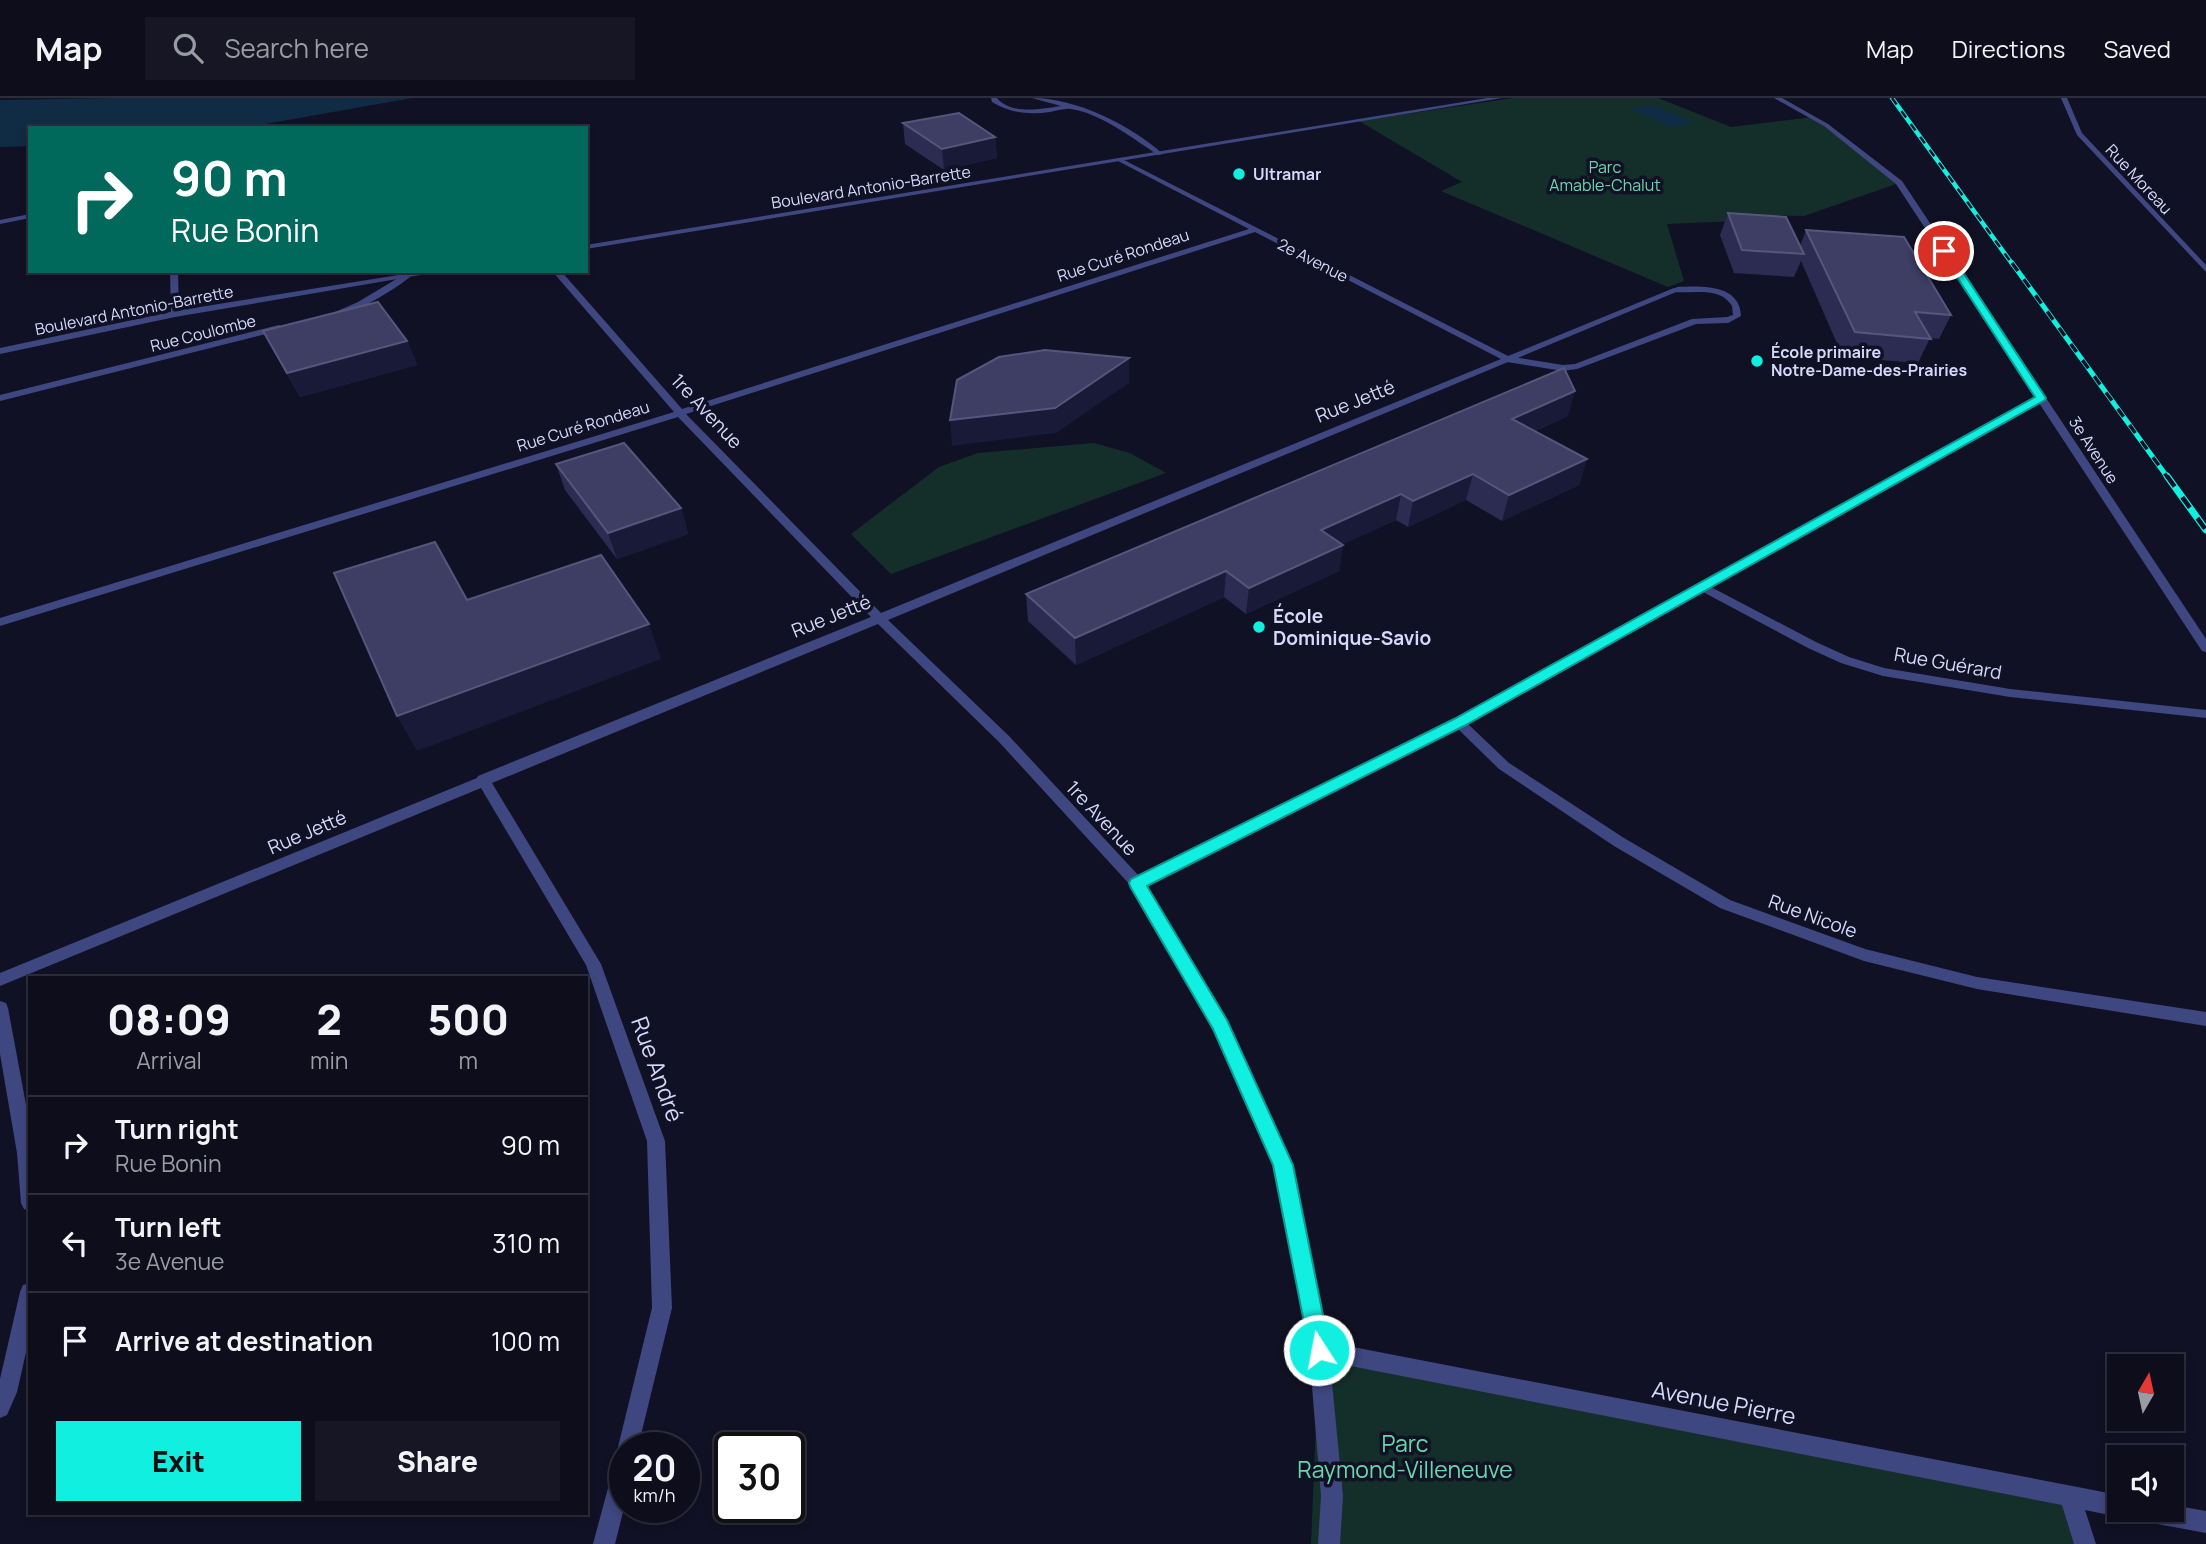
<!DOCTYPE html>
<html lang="en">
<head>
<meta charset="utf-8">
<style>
  body { margin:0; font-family:Manrope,sans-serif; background:#161625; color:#f1f3f6; height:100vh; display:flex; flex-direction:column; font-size:26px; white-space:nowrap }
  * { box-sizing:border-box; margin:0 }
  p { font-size:23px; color:#9a9ca3 }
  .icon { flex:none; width:38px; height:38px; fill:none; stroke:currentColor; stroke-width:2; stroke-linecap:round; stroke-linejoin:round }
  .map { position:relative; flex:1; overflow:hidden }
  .side { position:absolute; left:28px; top:878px; width:560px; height:539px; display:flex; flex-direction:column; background:#0d0d1c; border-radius:0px; box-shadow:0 4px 10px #0003,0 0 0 2px #2d2d3b }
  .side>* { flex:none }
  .hud { position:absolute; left:28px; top:28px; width:560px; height:147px; border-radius:0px; box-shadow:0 4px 10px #0003,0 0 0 2px #2d2d3b; background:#00695c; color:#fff; overflow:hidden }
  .needle { width:46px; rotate:9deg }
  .fabs { position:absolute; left:2107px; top:1256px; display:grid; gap:14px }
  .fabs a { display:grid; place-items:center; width:77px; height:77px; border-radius:0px; background:#0d0d1c; box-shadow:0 4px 10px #0003,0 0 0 2px #2d2d3b; font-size:35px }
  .speed { position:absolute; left:609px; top:1334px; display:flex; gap:14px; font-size:35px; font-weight:700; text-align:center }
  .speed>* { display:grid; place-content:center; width:91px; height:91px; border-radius:50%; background:#0d0d1c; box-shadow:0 4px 10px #0003,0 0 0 2px #2d2d3b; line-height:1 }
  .speed small { font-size:18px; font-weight:400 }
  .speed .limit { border:4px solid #111; border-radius:10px; background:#fff; color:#111 }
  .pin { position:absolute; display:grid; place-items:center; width:60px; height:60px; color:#fff; margin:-30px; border:4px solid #fff; border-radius:50%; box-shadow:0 2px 7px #0007 }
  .me { position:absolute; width:77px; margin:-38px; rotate:349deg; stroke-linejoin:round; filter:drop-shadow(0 0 5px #0008) }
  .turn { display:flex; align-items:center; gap:24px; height:147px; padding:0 28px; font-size:32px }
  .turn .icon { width:91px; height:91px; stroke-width:2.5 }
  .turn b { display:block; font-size:49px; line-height:60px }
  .eta { display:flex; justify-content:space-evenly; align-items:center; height:119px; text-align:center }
  .eta b { font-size:42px; font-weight:800; line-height:49px }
  .action { display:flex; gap:14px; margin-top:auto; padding:14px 28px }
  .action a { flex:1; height:80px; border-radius:0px; background:#11efe1; color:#111; font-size:28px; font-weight:800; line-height:80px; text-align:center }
  .action a+a { background:#161625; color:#f1f3f6 }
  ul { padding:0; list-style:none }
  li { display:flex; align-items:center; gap:21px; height:98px; padding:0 28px; border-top:2px solid #2d2d3b }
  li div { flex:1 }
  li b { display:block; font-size:26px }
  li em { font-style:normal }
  header { display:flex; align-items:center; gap:42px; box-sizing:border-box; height:98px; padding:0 35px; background:#0d0d1c; border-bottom:2px solid #2d2d3b }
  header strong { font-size:33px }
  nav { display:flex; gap:38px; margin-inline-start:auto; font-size:24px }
  .search { width:490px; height:63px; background:#161625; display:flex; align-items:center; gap:18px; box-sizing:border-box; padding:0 24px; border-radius:0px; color:#9a9ca3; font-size:26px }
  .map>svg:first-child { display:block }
  .green { fill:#142f29 }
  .water { fill:#102c45 }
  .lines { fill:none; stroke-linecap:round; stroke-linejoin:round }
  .service { fill:#3f4781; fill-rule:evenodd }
  .minor { fill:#3f4781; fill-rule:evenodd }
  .tertiary { fill:#3f4781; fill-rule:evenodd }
  .rail-far2-casing { stroke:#11efe1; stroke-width:4.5 }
  .rail-far1-casing { stroke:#11efe1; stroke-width:5 }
  .rail-casing { stroke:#11efe1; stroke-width:7 }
  .rail-far2 { stroke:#111125; stroke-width:2.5; stroke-dasharray:8; stroke-linecap:butt }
  .rail-far1 { stroke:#111125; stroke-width:3.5; stroke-dasharray:10; stroke-linecap:butt }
  .rail { stroke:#111125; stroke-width:4.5; stroke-dasharray:13; stroke-linecap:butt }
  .wall { fill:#2c2b52 }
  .shaded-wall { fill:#191938 }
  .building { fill:#3e3e64; stroke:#56567c; stroke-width:2 }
  .route { fill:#11efe1; stroke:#0b9b92; stroke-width:2 }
  .poi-dot { fill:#11efe1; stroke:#111125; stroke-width:2.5 }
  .labels { text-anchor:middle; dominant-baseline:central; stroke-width:7; stroke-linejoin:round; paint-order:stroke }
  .far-park-label { font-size:16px; fill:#68d8aa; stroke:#111125 }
  .far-poi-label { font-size:16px; font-weight:bold; fill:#d7d9fc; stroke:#111125; text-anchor:start }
  .far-street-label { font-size:16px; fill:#d7d9fc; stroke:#111125 }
  .street-label { font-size:19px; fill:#d7d9fc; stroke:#111125 }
  .poi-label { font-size:19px; font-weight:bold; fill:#d7d9fc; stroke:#111125; text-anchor:start }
  .near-street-label { font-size:23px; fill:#d7d9fc; stroke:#111125 }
  .near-park-label { font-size:23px; fill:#68d8aa; stroke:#111125 }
</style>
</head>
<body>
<header>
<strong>Map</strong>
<div class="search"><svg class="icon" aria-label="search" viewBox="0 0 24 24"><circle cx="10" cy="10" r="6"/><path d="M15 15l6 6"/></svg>Search here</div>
<nav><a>Map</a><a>Directions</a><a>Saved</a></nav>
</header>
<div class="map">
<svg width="2206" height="1446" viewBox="0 0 2206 1446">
  <rect width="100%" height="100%" fill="#111125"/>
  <g class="green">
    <polygon points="1513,0 1658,0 1731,29 1813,19 1899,85 1804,118 1762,117 1738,123 1667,126 1684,183 1668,189 1441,93 1462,84 1359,23"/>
    <polygon points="1094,345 1130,355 1166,375 891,476 851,436 939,369 978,355"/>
    <polygon points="1319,1252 2070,1399 2087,1446 1311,1446"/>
  </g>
  <g class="water">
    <polygon points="112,0 412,0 242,30 30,30 30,48 0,49 0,2"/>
    <polygon points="1654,7 1695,25 1671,29 1630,11"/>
  </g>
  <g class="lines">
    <path class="service" d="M 1677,189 C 1701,188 1740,186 1741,218 L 1728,225 L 1696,226 L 1577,271 L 1563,273 L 1507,264 L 1502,261 L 1507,258 L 1563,267 L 1575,266 L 1692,221 L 1727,219 L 1733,217 L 1732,208 C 1720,188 1693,196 1674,194 L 1673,192 Z"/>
    <g class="minor">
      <path d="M 991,0 L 997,0 C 1011,17 1041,11 1061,8 L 1032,0 C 1077,0 1130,27 1163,56 L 1158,57 C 1134,41 1100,15 1071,11 C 1065,10 1056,13 1050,14 C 1029,17 1010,15 992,4 Z"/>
      <path d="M 1774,0 L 1782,0 L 1828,26 L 1902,83 L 2206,541 L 2206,554 L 2202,553 L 2039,305 L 1711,489 L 1816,544 L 1849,559 L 1884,570 L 2010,591 L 2206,612 L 2206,620 L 2010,599 L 1883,578 L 1841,565 L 1808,550 L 1703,494 L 1468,626 L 1509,665 L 1624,740 L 1730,802 L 1865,851 L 1977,879 L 2206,914 L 2206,928 L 1977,891 L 1864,863 L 1720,810 L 1614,748 L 1499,671 L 1458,631 L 1146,787 L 1227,923 L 1292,1067 L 1327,1244 L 2119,1397 L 2119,1412 L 2128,1412 L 2127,1416 L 2119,1419 L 2085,1412 L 2096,1446 L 2074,1446 L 2062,1407 L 1330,1264 L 1343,1398 L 1340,1446 L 1318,1446 L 1321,1398 L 1309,1252 L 1274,1067 L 1214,931 L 1132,789 L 999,644 L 878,526 L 492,685 L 601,866 L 665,1043 L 672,1210 L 638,1349 L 625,1349 L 625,1406 L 615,1446 L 593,1446 L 615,1364 L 620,1356 L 618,1349 L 652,1210 L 647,1043 L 586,867 L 481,690 L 0,888 L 0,875 L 477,680 L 478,678 L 871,519 L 678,319 L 0,528 L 0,520 L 674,314 L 552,173 L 561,173 L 682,311 L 1249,131 L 1118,63 L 1120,60 L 1508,258 L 1674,190 L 1681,192 L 888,522 L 1009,638 L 1139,778 L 1454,622 L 2036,299 L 1896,86 L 1824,28 ZM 1255,134 L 1501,261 L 881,515 L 686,316 Z"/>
      <polygon points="2061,0 2067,0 2082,35 2206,167 2206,174 2077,37"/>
      <polygon points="30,116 30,120 0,126 0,122"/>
      <polygon points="170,173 178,173 179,216 175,219 171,216"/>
      <path d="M 403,177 L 410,179 C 397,190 340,226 326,218 L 358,204 Z"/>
      <polygon points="279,227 283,230 282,232 0,303 0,297"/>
      <polygon points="0,903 6,905 8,910 30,1028 30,1113 24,1111 21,1105 17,1055 0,956"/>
      <polygon points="30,1185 30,1237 17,1294 7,1317 0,1320 0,1281 20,1194 23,1187"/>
      <polygon points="2172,1407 2206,1413 2206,1435 2141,1423 2133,1420 2130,1412 2172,1412"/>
    </g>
    <g class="tertiary">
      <polygon points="1487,0 1502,0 586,151 586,147"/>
      <polygon points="423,173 444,173 175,219 0,256 0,250 175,213"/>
    </g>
    <g class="rail-far2-casing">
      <polyline id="rail-far2" points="1892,0 2013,167"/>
    </g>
    <g class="rail-far1-casing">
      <polyline id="rail-far1" points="2012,165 2168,380"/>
    </g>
    <g class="rail-casing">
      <polyline id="rail" points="2167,378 2206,432"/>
    </g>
    <use href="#rail-far2" class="rail-far2"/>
    <use href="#rail-far1" class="rail-far1"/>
    <use href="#rail" class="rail"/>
  </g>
  <g class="wall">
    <polygon points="903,25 995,39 997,60 944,72 905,46"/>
    <polygon points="1728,115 1800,148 1806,132 1951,217 1939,241 1930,240 1918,265 1843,259 1801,163 1794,179 1734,175 1720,137"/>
    <polygon points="263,233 407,243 417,267 300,299"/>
    <polygon points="1568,318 1535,333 1587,361 1579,387 1502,423 1466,402 1408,429 1396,422 1343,446 1339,473 1246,516 1224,499 1076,567 1028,523 1026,496"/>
    <polygon points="556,366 681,410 688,436 617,461 565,392"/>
  </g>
  <g class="shaded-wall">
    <polygon points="995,39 997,60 944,72 942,51"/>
    <polygon points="407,243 417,267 300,299 287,275"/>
    <polygon points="1129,260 1129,285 1056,335 952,348 950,322"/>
    <polygon points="1575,293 1568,318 1505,346 1512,321"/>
    <polygon points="1587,361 1579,387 1502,423 1509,397"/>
    <polygon points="1473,376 1466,402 1408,429 1413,403"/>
    <polygon points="1401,396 1396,422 1317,458 1321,432"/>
    <polygon points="681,410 688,436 617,461 608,435"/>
    <polygon points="1343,447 1339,473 1246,516 1249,490"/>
    <polygon points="1226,473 1224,499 1076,567 1075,540"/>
    <polygon points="649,526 661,561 417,653 397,618"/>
  </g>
  <g class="building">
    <polygon points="959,15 995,39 942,51 903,25"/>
    <polygon points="1728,115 1786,119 1804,156 1742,152"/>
    <polygon points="1806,132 1904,139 1951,217 1915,214 1931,241 1855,234"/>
    <polygon points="378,204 407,243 287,275 263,233"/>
    <polygon points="1045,252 1129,260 1055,310 950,322 957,282 999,259"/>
    <polygon points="1564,270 1575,293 1512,321 1587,361 1509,397 1473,376 1413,403 1401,396 1321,432 1343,447 1249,490 1226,473 1075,540 1026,496"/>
    <polygon points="624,345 681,410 608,435 556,366"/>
    <polygon points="435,444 467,502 601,457 649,526 397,618 334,475"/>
  </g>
  <polygon class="route" points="1941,151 1949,153 2046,300 2045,302 1464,628 1147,788 1227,922 1293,1067 1330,1252 1327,1260 1319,1263 1311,1260 1273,1067 1213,931 1131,790 1129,785 1131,781 1454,621 2035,299 1940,153"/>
  <g class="poi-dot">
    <circle cx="1239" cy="76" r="7"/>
    <circle cx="1757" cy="263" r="7"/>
    <circle cx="1259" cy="529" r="7"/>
  </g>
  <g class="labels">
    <g class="far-park-label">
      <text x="1605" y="69">Parc<tspan x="1605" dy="18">Amable-Chalut</tspan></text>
    </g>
    <g class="far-poi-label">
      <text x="1253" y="76">Ultramar</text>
      <text x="1771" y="254">École primaire<tspan x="1771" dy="18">Notre-Dame-des-Prairies</tspan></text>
    </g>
    <g class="far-street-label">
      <text transform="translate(2139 81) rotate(47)">Rue Moreau</text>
      <text transform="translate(871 89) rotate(-9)">Boulevard Antonio-Barrette</text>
      <text transform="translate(1123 157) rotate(-18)">Rue Curé Rondeau</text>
      <text transform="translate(1313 162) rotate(27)">2e Avenue</text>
      <text transform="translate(134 212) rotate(-11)">Boulevard Antonio-Barrette</text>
      <text transform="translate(203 235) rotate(-14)">Rue Coulombe</text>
      <text transform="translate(583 328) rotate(-17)">Rue Curé Rondeau</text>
      <text transform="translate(2094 352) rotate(57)">3e Avenue</text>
    </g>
    <g class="street-label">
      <text transform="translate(1355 303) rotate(-22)">Rue Jetté</text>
      <text transform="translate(707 313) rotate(47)">1re Avenue</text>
      <text transform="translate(831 518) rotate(-22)">Rue Jetté</text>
      <text transform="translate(1948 565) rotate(10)">Rue Guérard</text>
      <text transform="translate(1102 720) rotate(47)">1re Avenue</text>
      <text transform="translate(307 734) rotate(-23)">Rue Jetté</text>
      <text transform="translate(1813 818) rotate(20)">Rue Nicole</text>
    </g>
    <g class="poi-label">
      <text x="1273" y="518">École<tspan x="1273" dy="22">Dominique-Savio</tspan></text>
    </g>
    <g class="near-street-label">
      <text transform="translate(658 971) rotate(70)">Rue André</text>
      <text transform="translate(1724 1304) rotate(11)">Avenue Pierre</text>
    </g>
    <g class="near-park-label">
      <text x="1405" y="1345">Parc<tspan x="1405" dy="26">Raymond-Villeneuve</tspan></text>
    </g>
  </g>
</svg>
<div class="fabs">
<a><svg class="needle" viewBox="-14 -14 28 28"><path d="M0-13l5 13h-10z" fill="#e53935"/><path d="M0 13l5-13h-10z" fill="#9a9ca3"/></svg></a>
<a><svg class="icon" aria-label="sound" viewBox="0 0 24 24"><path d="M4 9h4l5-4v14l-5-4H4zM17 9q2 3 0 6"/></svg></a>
</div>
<div class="speed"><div>20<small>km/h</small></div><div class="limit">30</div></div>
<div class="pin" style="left:1944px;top:153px;background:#d93025"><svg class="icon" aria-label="arrive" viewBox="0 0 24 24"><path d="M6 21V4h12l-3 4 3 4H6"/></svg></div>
<svg class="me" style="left:1319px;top:1252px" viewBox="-20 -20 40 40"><circle r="17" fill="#11efe1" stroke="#fff" stroke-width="3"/><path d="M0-11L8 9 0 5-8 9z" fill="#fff"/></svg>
<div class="hud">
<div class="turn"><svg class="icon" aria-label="right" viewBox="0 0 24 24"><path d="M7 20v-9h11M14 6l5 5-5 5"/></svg><div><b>90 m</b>Rue Bonin</div></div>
</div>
<section class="side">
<div class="eta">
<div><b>08:09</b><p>Arrival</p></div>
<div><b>2</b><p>min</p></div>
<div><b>500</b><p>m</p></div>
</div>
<ul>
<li><svg class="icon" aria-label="right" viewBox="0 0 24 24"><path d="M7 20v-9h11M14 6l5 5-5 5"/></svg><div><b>Turn right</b><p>Rue Bonin</p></div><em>90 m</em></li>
<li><svg class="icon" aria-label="left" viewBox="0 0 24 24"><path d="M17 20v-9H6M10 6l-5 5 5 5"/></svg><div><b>Turn left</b><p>3e Avenue</p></div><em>310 m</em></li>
<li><svg class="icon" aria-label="arrive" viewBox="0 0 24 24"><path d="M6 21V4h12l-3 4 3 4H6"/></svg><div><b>Arrive at destination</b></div><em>100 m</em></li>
</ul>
<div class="action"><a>Exit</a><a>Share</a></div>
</section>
</div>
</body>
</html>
